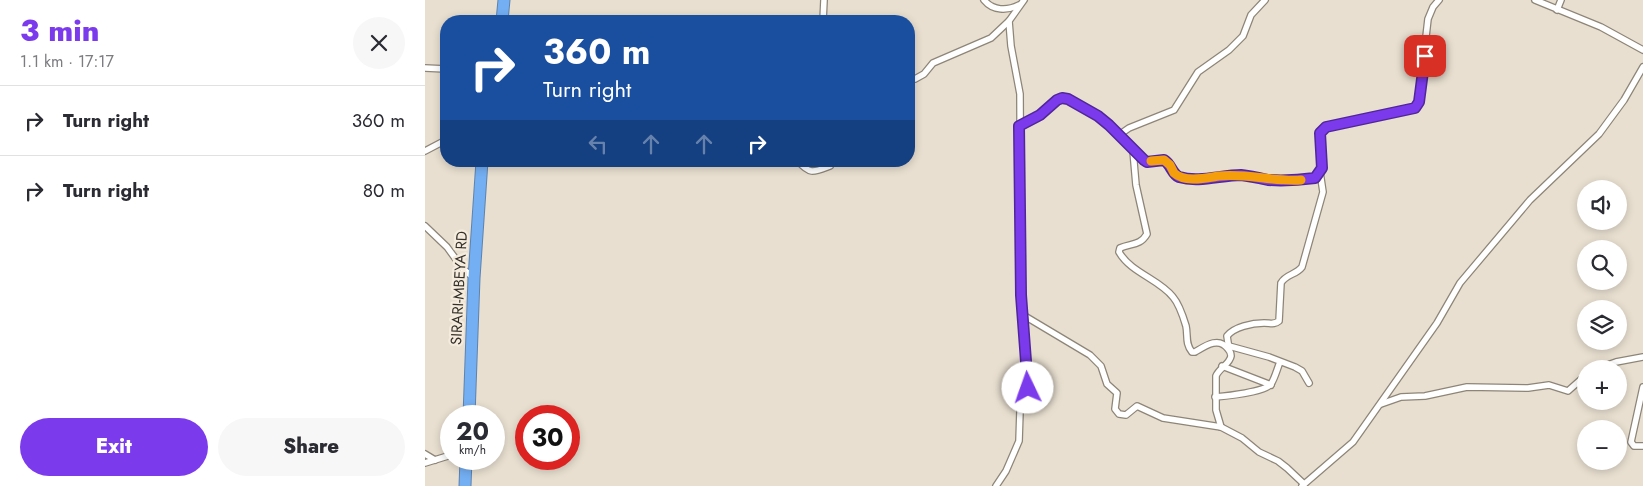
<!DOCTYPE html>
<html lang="en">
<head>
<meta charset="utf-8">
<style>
  body { margin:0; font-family:Jost,sans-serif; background:#f7f7f7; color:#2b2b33; height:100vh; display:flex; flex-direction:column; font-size:19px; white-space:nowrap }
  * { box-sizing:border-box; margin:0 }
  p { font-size:16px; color:#7c7c81 }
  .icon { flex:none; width:28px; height:28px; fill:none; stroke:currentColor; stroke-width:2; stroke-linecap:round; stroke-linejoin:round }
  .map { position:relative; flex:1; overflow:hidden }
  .side { display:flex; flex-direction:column; background:#fff; width:425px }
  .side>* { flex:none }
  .banner { position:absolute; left:15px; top:15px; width:475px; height:152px; border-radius:20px; box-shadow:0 2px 8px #0003; background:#1a4fa0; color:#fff; overflow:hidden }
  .tools { position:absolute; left:1152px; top:180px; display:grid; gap:10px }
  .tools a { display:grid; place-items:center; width:50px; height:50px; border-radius:50%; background:#fff; box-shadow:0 2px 8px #0003; font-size:25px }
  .speed { position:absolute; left:15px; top:405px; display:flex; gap:10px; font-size:25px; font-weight:700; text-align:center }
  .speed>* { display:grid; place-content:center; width:65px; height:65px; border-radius:50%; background:#fff; box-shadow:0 2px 8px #0003; line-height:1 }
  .speed small { font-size:12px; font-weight:400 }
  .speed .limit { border:8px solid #d22; background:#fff; color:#111 }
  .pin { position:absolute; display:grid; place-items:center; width:42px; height:42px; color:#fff; margin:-21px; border-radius:10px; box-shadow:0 2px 8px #0006 }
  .me { position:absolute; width:55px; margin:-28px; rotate:357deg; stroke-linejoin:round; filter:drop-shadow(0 0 4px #0008) }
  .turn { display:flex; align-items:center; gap:18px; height:105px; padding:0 20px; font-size:22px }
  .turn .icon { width:65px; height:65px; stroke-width:2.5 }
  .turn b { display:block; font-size:35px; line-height:42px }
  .lanes { display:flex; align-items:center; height:48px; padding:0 20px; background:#0003; justify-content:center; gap:25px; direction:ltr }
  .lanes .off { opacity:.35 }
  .round { display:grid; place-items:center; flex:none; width:52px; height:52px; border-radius:26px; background:#f7f7f7 }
  .overview { display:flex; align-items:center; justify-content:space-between; height:85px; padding:0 20px }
  h1 { font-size:30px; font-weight:800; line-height:38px; color:#7c3aed }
  .cta { display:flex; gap:10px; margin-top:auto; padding:10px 20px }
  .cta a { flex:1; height:58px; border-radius:30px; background:#7c3aed; color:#fff; font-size:20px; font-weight:800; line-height:58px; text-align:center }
  .cta a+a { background:#f7f7f7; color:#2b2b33 }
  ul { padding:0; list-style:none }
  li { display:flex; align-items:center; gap:15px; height:70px; padding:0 20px; border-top:1px solid #e1e1e2 }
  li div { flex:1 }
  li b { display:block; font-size:19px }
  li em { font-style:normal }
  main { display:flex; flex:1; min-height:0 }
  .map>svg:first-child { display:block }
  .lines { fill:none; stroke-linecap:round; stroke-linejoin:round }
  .street-casing { stroke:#8d8577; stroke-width:8 }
  .highway-casing { stroke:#5d83ad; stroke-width:13 }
  .street { stroke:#fff; stroke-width:5.5 }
  .highway { stroke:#74aff3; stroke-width:11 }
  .route-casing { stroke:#51269a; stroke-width:12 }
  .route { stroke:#7c3aed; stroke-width:9 }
  .slow { stroke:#f59e0b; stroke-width:9 }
  .labels { text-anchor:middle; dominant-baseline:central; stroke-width:4.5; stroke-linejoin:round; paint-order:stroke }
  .street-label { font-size:15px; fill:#33302a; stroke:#f5ecdd }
</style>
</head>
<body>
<main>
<section class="side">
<div class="overview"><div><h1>3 min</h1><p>1.1 km · 17:17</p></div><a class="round"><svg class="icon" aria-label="close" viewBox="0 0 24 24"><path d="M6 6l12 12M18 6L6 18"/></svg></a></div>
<ul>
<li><svg class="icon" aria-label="right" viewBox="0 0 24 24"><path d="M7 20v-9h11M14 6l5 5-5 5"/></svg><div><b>Turn right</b></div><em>360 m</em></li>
<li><svg class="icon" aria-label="right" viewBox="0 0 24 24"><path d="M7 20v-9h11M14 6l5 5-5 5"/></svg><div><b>Turn right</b></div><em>80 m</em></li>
</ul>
<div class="cta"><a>Exit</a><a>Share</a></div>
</section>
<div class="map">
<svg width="1218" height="486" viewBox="0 0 1218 486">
  <rect width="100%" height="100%" fill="#e8dfd0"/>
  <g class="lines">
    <g class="street-casing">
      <g id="street">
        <path d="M 559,0 C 568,11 582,11 594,5"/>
        <polyline points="1110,0 1176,27 1218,50"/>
        <polyline points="1132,10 1136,0"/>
        <polyline points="398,21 399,0"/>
        <polyline points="0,68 21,69"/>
        <polyline points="484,77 490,79 499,74 508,63 566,38 584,21"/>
        <path d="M 594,126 L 615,115 L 632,100 L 637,98 L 643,99 L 673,116 L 719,160 L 722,161 L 739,160 C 746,164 747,175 754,177 C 774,183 796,175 816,175 C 825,176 834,178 843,180 C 859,181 875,180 890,178 L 897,168 L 895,133 L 901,127 L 953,115 L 985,110 L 993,106 L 1003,19 L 1008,7 L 1014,0"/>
        <polyline points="694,135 704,128 749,110 773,72 804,50 818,36 826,15 840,0"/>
        <polyline points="0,151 21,140"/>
        <path d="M 708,151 L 711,185 L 722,234 C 715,246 706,243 695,248 L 694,252 C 706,273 734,279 748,297 C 754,304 758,316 761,326 C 763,335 760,344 767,352 L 770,352 C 780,346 794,336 803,349 C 805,351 806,354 806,356 C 805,364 794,368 791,376 L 791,410 L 796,427"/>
        <path d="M 373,161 C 385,175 389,172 405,166"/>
        <polyline points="0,226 22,247 38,269 49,278"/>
        <polyline points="598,315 665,355 676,366 682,384 692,393 690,409 694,414 701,415 712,406 738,418 796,427 817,438 834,452 853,461 862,468 879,484"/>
        <polyline points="804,346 844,357 870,367 877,371 884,383"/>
        <path d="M 804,349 L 802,336 C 809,327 827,323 839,323 C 846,323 849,325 854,321 L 856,283 C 861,274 871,275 877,267 L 898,192 L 895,172"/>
        <polyline points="797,366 846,385"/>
        <polyline points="1171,369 1191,362 1218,357"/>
        <polyline points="1218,387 1206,442 1209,446 1218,446"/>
        <path d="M 790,397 C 801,396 840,392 846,384 C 850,378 852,369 855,362"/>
        <polyline points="956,404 976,397 1000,396 1042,387 1103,388 1124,385 1143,391 1161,375"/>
        <polyline points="0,454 10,460"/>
        <polyline points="0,463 26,455"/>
        <polyline points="571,486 581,471 594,441 595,411 603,388 603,381 596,295 595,94 586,46 584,21 599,0"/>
        <polyline points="877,486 928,442 1012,323 1035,283 1105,200 1174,134 1199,100 1218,67"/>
      </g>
    </g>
    <g class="highway-casing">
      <g id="highway">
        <polyline points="77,21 79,0"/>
        <polyline points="44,416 49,278 57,161"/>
        <polyline points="40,486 41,459"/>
      </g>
    </g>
    <use href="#street" class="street"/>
    <use href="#highway" class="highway"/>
  </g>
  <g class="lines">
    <g class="route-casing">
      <path id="route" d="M 603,388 L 596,295 L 594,126 L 615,115 L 632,100 L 637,98 L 643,99 L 673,116 L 684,125 L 719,160 L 722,162 L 739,160 C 746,164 747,174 754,177 C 774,183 796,175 816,175 C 825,176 834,178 843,180 C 859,181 875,180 890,178 L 897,168 L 895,133 L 901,127 L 990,108 L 994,102 L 1000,56"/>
    </g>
    <use href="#route" class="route"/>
    <path class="slow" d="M 726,161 L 739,160 L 745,165 L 749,173 C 760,183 781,178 794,176 C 822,173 848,182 876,180"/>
  </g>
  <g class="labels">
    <g class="street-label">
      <text transform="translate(34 288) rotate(-87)">SIRARI-MBEYA RD</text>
    </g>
  </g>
</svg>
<div class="tools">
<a><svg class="icon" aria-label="sound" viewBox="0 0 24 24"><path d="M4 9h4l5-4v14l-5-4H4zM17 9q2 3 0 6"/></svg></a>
<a><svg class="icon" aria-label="search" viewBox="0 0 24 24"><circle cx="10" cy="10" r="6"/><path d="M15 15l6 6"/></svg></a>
<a><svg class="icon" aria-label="layers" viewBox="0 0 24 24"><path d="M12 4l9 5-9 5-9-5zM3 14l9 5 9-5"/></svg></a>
<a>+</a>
<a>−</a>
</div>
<div class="speed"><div>20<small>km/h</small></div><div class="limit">30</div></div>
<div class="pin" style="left:1000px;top:56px;background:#d93025"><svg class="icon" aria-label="arrive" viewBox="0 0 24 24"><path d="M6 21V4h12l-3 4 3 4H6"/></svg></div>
<svg class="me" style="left:603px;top:388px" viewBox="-20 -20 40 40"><circle r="19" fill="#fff"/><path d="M0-13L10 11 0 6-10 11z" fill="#7c3aed"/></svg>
<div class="banner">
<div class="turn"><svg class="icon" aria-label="right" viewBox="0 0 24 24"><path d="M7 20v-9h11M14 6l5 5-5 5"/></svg><div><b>360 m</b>Turn right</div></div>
<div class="lanes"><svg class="icon off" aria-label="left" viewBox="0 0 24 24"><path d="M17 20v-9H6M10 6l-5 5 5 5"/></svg><svg class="icon off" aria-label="ahead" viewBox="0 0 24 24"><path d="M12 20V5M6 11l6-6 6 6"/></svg><svg class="icon off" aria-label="ahead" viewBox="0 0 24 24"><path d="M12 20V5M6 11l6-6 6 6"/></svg><svg class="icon" aria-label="right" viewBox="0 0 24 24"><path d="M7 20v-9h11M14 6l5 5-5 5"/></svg></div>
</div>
</div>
</main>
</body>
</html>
